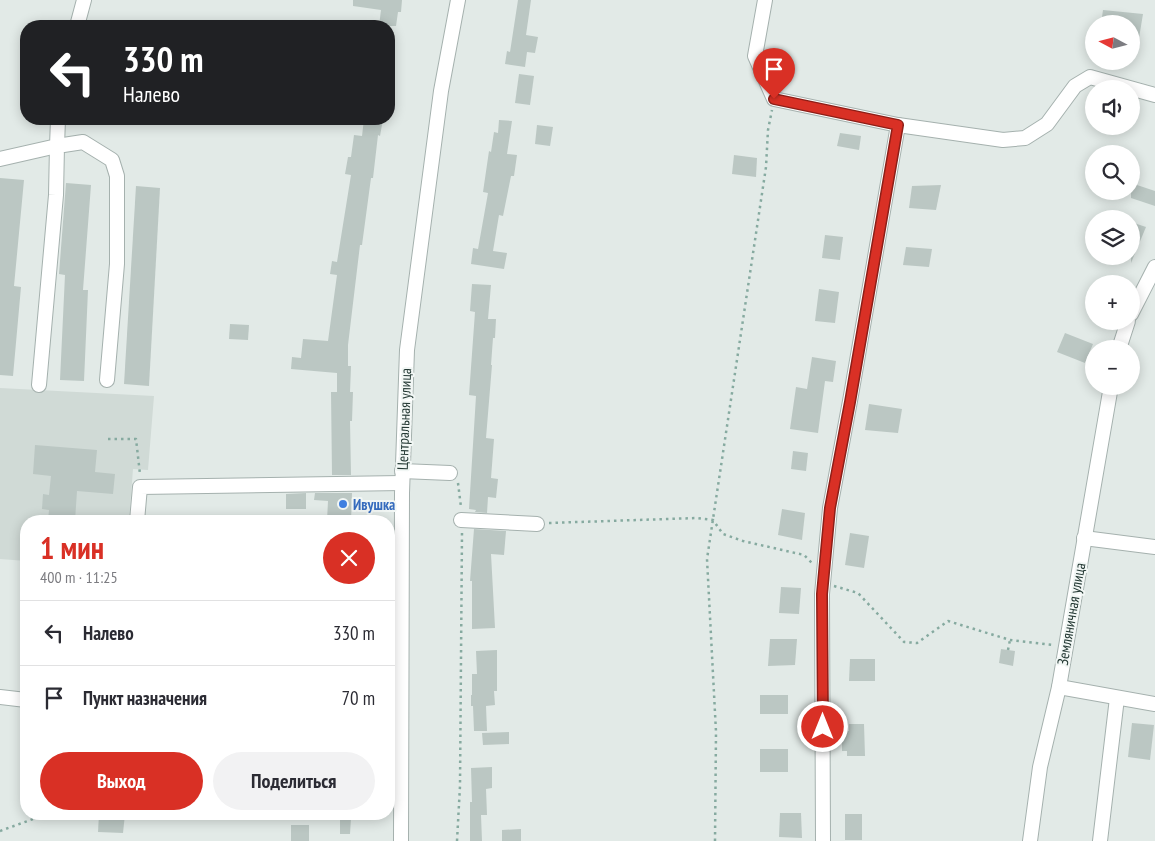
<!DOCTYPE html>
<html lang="ru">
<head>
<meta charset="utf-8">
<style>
  body { margin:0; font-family:"PT Sans Narrow",sans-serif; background:#f2f2f3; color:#2b2b33; height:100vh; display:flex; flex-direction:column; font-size:19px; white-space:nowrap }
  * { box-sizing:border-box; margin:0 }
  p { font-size:16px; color:#7c7c81 }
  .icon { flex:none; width:28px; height:28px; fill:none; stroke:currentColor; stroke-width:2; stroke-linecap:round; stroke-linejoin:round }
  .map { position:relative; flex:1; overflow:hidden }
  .panel { position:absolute; left:20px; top:515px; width:375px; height:305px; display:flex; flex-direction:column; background:#fff; border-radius:20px; box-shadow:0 2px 12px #0003 }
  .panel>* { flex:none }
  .hud { position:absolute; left:20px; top:20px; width:375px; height:105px; border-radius:20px; box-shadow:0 2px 12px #0003; background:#202124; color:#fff; overflow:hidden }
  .needle { width:32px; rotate:277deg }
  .controls { position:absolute; left:1085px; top:15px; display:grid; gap:10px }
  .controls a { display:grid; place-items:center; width:55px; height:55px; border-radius:50%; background:#fff; box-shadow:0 2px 12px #0003; font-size:25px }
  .pin { position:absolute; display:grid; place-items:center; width:42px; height:42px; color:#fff; margin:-51px -21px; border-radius:50% 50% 50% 0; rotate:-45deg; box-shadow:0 0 5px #0007 }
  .pin .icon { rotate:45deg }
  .me { position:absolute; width:55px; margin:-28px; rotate:0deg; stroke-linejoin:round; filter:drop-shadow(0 0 4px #0008) }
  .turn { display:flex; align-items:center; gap:18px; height:105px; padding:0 20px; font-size:22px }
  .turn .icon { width:65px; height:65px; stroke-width:2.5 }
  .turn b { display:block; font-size:35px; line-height:42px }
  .round { display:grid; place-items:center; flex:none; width:52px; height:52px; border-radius:26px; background:#f2f2f3 }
  .summary { display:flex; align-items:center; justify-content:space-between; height:85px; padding:0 20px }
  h1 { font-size:30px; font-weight:700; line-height:38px; color:#d93025 }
  .button { display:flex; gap:10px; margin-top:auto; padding:10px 20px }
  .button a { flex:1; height:58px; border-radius:30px; background:#d93025; color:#fff; font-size:20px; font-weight:700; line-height:58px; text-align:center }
  .button a+a { background:#f2f2f3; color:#2b2b33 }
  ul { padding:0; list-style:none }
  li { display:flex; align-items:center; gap:15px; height:65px; padding:0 20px; border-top:1px solid #e1e1e2 }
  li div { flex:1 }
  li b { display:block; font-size:19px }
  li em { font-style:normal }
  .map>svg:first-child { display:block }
  .built { fill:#d0dad6 }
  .building { fill:#bbc7c3 }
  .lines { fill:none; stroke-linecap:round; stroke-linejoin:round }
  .minor-casing { stroke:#a5b1ae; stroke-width:16 }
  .path { stroke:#86aaa0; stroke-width:2.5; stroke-dasharray:2.5 4; stroke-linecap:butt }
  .minor { stroke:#fff; stroke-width:14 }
  .route-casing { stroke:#8d1f18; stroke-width:12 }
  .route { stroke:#d93025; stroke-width:9 }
  .shop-dot { fill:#3f7fe0; stroke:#f2f7f5; stroke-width:2 }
  .labels { text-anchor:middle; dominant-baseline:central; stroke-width:4; stroke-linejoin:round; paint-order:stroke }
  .street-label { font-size:15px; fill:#243934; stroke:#f2f7f5 }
  .shop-label { font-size:15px; font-weight:bold; fill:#366cbe; stroke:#f2f7f5; text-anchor:start }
</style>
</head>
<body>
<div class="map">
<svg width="1155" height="841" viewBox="0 0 1155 841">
  <rect width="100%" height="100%" fill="#e2eae7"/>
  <polygon class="built" points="0,388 154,396 148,470 133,469 129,521 26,521 26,561 0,559"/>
  <g class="building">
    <polygon points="353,0 402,0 401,12 398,12 396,26 379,26 381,10 353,6"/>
    <polygon points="518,0 531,0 526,35 538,37 535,53 527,52 525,67 505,64 507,51 510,52"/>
    <polygon points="1103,10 1143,14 1137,50 1131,49 1131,24 1101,24"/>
    <polygon points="519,74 534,76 530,105 515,103"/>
    <polygon points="364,119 383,119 380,136 378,135 373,178 371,178 362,245 360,245 348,345 348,366 351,366 350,392 353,392 352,421 350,421 351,475 332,475 331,392 337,392 337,373 291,369 292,357 301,358 303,339 328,341 337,275 330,274 332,261 337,262 351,175 345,174 348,157 351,157 354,135 362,136"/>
    <polygon points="499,120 512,121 507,154 517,155 514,176 511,176 503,216 499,215 493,251 507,253 504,269 471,264 473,248 478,249 488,193 483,192 489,151 491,152 494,132 498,133"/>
    <polygon points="537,125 553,127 550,146 535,144"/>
    <polygon points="840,133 861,136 859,150 837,146"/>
    <polygon points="734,155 757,158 756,177 732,174"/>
    <polygon points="0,178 24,180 14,286 21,287 13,376 0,375"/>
    <polygon points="66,183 91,185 83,290 88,290 84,381 60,380 65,275 59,274"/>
    <polygon points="1131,183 1155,191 1155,206 1131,198"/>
    <polygon points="941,185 936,210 909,208 912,186"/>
    <polygon points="136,186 160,188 149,386 124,384"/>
    <polygon points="1131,222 1146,227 1131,263"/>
    <polygon points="825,235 843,237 840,260 822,258"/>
    <polygon points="906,247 932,249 929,267 903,265"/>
    <polygon points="472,284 491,285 488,319 496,319 495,338 493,338 491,365 492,365 486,438 494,439 491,478 498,479 496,498 488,497 487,513 475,512 476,510 469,509 476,396 469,395 475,312 470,311"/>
    <polygon points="819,289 839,292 835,323 815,321"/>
    <polygon points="230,324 249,325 248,340 229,339"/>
    <polygon points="1065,333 1093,344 1085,363 1057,352"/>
    <polygon points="812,357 836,361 833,382 825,381 818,433 790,429 796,387 807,389"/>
    <polygon points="869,404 902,409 898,433 865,430"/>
    <polygon points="35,445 97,450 95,472 115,474 113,494 77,491 75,521 48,521 49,510 42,509 43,494 49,495 51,476 33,474"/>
    <polygon points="793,451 808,453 806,471 791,469"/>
    <polygon points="306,493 306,509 286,509 286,494"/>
    <polygon points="315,493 352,493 351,521 327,521 328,501 314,500"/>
    <polygon points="782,509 805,513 802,540 778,535"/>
    <polygon points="474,529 506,531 504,555 491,554 495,628 472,629 472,581 470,581"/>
    <polygon points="850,533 869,536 864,568 845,565"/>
    <polygon points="781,587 801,588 799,614 779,613"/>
    <polygon points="770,639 797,639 795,665 768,666"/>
    <polygon points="1001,649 1015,651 1013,666 999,663"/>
    <polygon points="497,650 497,691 494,691 495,705 486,706 487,731 474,731 473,706 471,706 471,695 472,695 472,674 477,674 476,651"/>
    <polygon points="850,659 875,659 875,681 849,681"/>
    <rect x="760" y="695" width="28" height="19"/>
    <polygon points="1132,723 1154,725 1150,760 1128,757"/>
    <polygon points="849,724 864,724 865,756 847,756 847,751 842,751 842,731 849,731"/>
    <polygon points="509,732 509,744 483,745 482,733"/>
    <rect x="760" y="749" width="28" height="23"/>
    <polygon points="492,767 492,788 486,789 487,815 481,815 482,841 470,841 470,802 472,802 471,768"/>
    <polygon points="780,813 801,813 802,838 779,837"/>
    <polygon points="99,814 125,814 123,833 98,832"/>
    <rect x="845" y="814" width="17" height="26"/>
    <polygon points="340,818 351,818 350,834 340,834"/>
    <rect x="291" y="825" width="18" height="16"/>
    <polygon points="521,829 521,841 502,841 502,830"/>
  </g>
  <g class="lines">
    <g class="minor-casing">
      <g id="minor">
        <polyline points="765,0 755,56 774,99 898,125 1003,140 1025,138 1047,124 1075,86 1090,77 1155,95"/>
        <polyline points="77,26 84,0"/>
        <polyline points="0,159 57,146 58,119"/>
        <polyline points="1131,314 1155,267"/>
        <polyline points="1119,349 1128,321"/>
        <polyline points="39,385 56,195 57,146 83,142 112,160 117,176 117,264 107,380"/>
        <polyline points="402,471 450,473"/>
        <polyline points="461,520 537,524"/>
        <polyline points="137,521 140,487 402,483"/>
        <polyline points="1084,538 1155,547"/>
        <polyline points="1059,687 1155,704"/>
        <polyline points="0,697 26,700"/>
        <polyline points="401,841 402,493 407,350 441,91 458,0"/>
        <polyline points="823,841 822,594 830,508 850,401 898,125"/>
        <polyline points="1030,841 1040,767 1059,687 1111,386"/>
        <polyline points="1100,841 1117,698"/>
      </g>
    </g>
    <g class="path">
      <polyline points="108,439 136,439 140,474"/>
      <polyline points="458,483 461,507"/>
      <polyline points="549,523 697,518 713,520 723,534 743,541 804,555 812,563"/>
      <polyline points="834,586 858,593 904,642 917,643 948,621 1010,640 1054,645"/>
      <polyline points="1008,650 1010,640"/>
      <polyline points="0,831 47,814"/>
      <polyline points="457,841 460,786 462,533"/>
      <polyline points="715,841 716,732 707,559 766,167 768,130 772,110"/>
    </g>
    <use href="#minor" class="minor"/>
  </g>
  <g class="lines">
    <g class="route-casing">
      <polyline id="route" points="774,99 898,125 850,402 830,508 822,594 823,727"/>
    </g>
    <use href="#route" class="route"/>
  </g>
  <circle class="shop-dot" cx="343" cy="504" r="5"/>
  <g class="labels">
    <g class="street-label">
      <text transform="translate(404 419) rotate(-88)">Центральная улица</text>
      <text transform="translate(1071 614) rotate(-80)">Земляничная улица</text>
    </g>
    <g class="shop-label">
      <text x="353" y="504">Ивушка</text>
    </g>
  </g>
</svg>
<div class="controls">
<a><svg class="needle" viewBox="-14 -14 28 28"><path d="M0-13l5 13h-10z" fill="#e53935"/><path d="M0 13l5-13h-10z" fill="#7c7c81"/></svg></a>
<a><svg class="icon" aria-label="sound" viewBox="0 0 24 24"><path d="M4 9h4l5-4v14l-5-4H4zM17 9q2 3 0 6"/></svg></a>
<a><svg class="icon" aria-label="search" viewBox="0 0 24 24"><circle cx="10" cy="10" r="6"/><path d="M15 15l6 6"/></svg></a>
<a><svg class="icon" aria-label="layers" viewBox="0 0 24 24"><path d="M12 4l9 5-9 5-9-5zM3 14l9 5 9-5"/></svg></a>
<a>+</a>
<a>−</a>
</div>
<div class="pin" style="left:774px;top:99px;background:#d93025"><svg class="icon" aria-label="arrive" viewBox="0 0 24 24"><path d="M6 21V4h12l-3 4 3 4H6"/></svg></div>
<svg class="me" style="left:823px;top:727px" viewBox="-20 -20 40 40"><circle r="17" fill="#d93025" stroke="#fff" stroke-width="3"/><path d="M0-11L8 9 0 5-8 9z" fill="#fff"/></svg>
<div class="hud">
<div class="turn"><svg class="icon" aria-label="left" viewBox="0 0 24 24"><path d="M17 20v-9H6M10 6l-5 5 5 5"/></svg><div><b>330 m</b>Налево</div></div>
</div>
<section class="panel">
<div class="summary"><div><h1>1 мин</h1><p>400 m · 11:25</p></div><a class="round" style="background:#d93025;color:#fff"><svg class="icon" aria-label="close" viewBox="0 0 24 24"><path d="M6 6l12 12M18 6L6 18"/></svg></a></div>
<ul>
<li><svg class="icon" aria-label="left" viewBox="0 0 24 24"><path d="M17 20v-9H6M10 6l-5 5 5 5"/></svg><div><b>Налево</b></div><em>330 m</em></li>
<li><svg class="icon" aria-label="arrive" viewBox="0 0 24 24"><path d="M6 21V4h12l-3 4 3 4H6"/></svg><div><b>Пункт назначения</b></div><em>70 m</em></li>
</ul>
<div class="button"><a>Выход</a><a>Поделиться</a></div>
</section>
</div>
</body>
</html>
